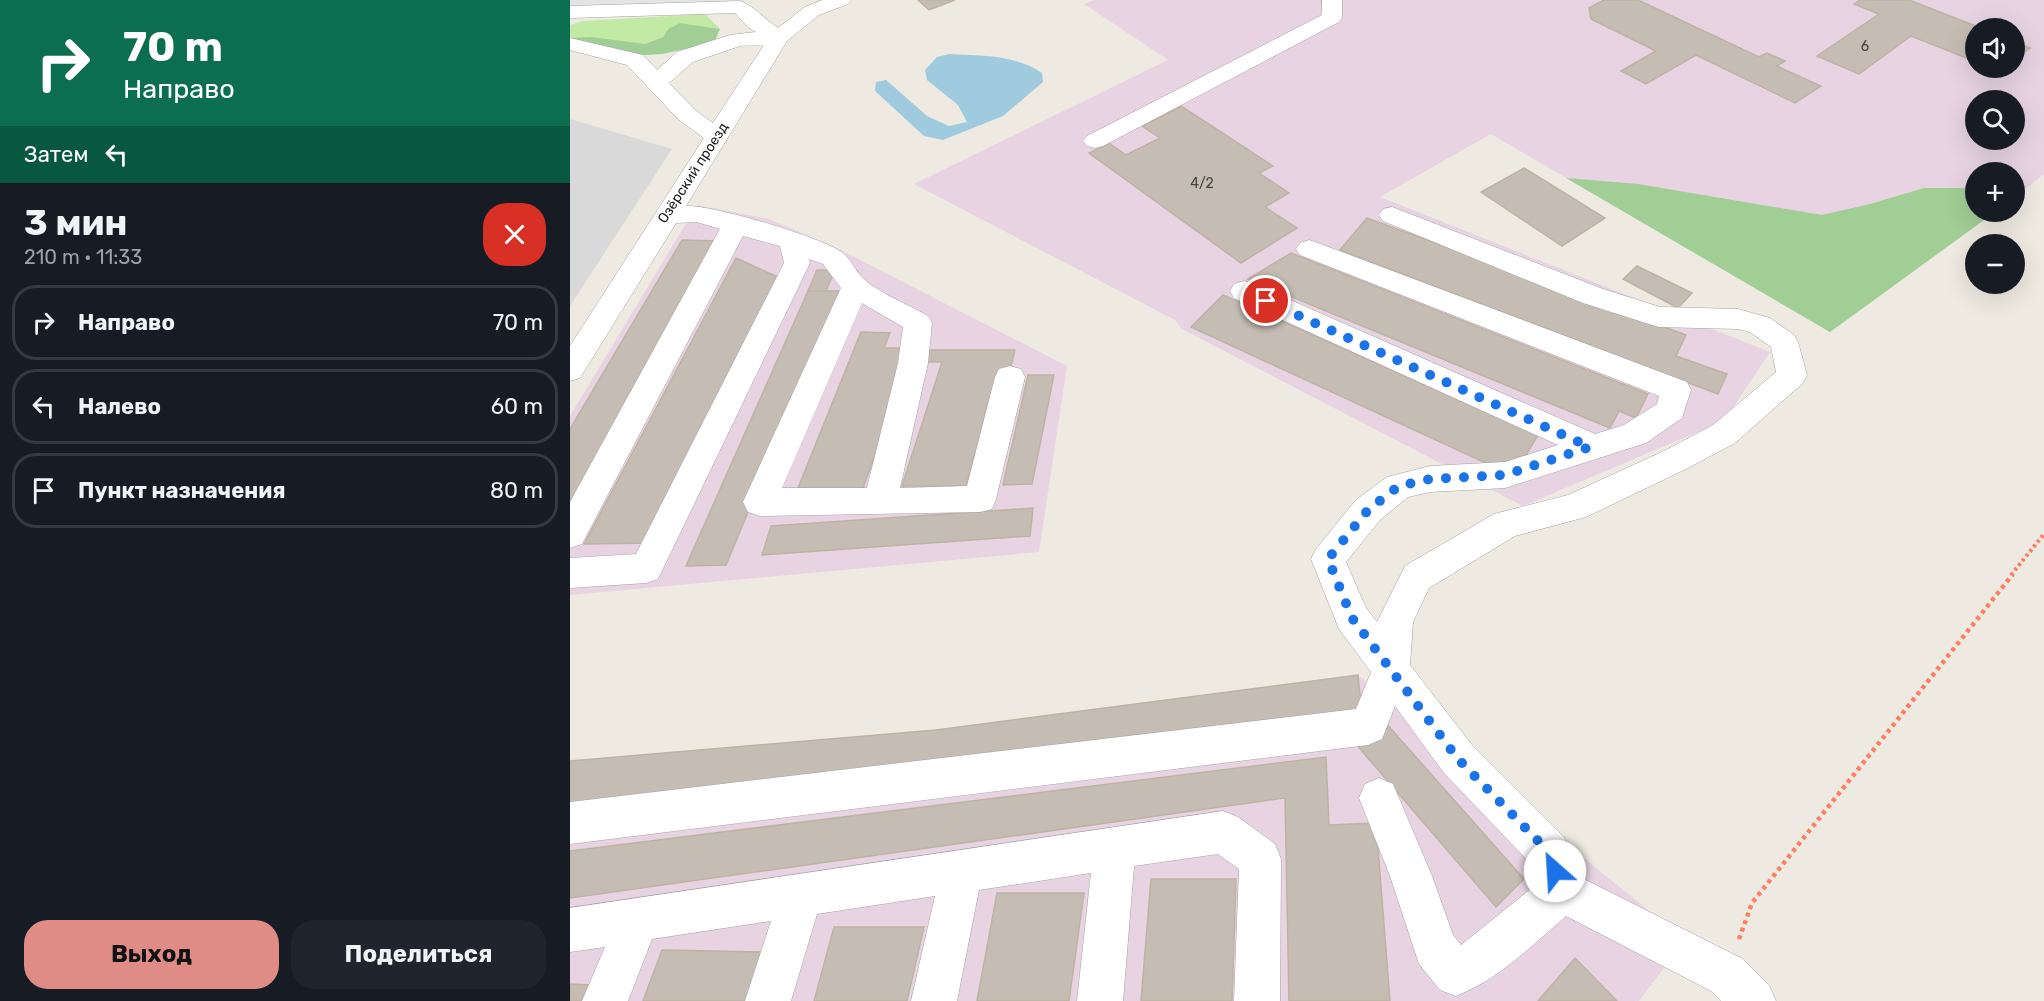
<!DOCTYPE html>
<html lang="ru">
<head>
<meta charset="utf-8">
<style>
  body { margin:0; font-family:Rubik,sans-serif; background:#20242c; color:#f1f3f6; height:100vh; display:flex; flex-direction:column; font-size:22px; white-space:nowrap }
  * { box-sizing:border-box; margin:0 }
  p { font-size:20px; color:#9ea1a6 }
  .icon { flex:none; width:33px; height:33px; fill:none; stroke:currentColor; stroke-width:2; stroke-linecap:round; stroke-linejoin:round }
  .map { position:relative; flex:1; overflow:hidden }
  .panel { display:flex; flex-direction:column; background:#171b24; width:570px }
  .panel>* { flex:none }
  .top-card { background:#0b6e4f; color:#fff; overflow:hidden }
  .fabs { position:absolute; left:1395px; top:18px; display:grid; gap:12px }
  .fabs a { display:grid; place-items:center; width:60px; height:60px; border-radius:50%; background:#171b24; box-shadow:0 6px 24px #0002; font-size:30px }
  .pin { position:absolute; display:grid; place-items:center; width:51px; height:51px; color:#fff; margin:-26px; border:3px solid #fff; border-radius:50%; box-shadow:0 2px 6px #0007 }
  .me { position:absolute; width:66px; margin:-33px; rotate:334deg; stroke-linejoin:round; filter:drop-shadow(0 0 4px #0008) }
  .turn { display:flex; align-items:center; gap:21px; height:126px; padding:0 24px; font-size:27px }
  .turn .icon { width:78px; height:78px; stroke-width:2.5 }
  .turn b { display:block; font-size:42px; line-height:51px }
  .then { display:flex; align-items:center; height:57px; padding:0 24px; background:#0003; gap:12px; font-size:22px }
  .round { display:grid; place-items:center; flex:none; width:63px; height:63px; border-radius:24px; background:#20242c }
  .summary { display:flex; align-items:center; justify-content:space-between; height:102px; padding:0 24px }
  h1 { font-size:36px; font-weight:700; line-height:45px }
  .button { display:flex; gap:12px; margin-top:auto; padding:12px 24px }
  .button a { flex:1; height:69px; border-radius:24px; background:#df8c87; color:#111; font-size:24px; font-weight:700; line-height:69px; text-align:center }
  .button a+a { background:#20242c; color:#f1f3f6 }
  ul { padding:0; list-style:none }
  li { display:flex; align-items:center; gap:18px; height:75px; margin:0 12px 9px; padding:0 12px; border:3px solid #363941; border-radius:24px }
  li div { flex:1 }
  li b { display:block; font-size:22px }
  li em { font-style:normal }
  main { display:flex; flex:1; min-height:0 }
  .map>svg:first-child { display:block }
  .residential { fill:#dad9d9 }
  .industrial { fill:#e7d3e2; fill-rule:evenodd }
  .grass { fill:#c2eaa5 }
  .forest { fill:#a1ce95 }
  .parking { fill:#e4e4e4 }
  .water { fill:#a0cadd }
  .building { fill:#c5bdb4; stroke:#bfb2a3; stroke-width:1.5 }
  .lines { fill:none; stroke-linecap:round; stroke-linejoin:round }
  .minor-casing { stroke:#a3a3a3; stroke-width:1 }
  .path-far1 { stroke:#fc7f64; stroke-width:4; stroke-dasharray:3 3; stroke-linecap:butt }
  .path { stroke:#fc7f64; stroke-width:4.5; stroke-dasharray:4 4; stroke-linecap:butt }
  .minor { fill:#fff; fill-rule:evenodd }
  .route { stroke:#1a73e8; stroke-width:10; stroke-dasharray:0 18 }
  .labels { text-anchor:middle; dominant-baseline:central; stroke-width:4.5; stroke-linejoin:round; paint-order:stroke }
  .number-label { font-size:14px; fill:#464442 }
  .far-street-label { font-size:14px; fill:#1c1c1c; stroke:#fff }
</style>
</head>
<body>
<main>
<section class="panel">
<div class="top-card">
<div class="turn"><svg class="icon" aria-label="right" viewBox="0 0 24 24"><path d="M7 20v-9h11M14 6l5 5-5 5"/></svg><div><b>70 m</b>Направо</div></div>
<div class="then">Затем<svg class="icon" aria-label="left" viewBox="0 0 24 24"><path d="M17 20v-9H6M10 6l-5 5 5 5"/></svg></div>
</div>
<div class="summary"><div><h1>3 мин</h1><p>210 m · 11:33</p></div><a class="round" style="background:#d93025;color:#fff"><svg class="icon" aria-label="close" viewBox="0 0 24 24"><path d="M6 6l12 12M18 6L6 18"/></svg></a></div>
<ul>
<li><svg class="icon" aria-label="right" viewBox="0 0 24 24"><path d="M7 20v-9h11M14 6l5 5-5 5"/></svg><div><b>Направо</b></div><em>70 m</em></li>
<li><svg class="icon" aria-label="left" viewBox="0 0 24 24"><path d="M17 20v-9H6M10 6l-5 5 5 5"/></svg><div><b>Налево</b></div><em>60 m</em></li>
<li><svg class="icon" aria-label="arrive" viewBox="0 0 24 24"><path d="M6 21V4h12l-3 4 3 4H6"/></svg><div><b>Пункт назначения</b></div><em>80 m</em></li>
</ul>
<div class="button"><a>Выход</a><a>Поделиться</a></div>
</section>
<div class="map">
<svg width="1474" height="1001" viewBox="0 0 1474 1001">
  <rect width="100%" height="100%" fill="#eeeae1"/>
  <polygon class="residential" points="0,119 102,149 0,306"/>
  <g class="industrial">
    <path d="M 524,0 L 1474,0 L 1474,174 L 1445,197 L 1444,172 L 1406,172 L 1406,212 L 1425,212 L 1260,332 L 921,134 L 810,197 L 1200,352 L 1154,421 L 953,506 L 612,329 L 605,320 L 344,184 L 598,60 L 514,4 ZM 1406,28 L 1444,28 L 1444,68 L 1406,68 ZM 1406,100 L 1444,100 L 1444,140 L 1406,140 Z"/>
    <polygon points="127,205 198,219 261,245 497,366 469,552 0,595 0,416"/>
    <polygon points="788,675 1115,940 1069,1001 0,1001 0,761 366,730"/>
  </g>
  <polygon class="grass" points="135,14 150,29 110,23 98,29 93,37 75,44 0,38 0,25 13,21"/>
  <g class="forest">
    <polygon points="110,23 150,29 144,43 92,54 60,56 0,38 21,37 75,44 93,37 98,29"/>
    <polygon points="996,178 1068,184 1252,215 1300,204 1354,188 1405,188 1406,212 1425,212 1260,332"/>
  </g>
  <polygon class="parking" points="0,0 175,0 170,7 0,11"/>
  <path class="water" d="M 379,54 C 411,56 444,54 472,73 L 473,82 L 433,116 L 373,140 L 354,136 L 305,91 L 306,82 L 316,80 L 357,116 L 379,126 L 397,122 L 388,105 L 357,80 L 355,70 L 367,57 Z"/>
  <g class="building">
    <polygon points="348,0 385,0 359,10"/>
    <polygon points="1034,0 1068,0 1189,57 1197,53 1215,61 1207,66 1251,86 1225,103 1126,55 1076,84 1051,71 1086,51 1021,19 1019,8"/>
    <polygon points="1290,0 1339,0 1411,28 1406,28 1406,62 1341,36 1289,74 1247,56 1309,14 1284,4"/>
    <polygon points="1444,42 1460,48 1444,60"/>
    <polygon points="611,106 703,166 689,173 719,193 695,207 727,228 671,263 519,153 539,143 556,155 590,138 572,126"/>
    <polygon points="954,168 1035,218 992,246 911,192"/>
    <polygon points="797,218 1116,335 1106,356 1157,374 1148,394 770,250"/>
    <polygon points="112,240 147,241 0,504 0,429"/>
    <polygon points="721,253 1078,394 1066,418 1049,411 1040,428 678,279"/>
    <polygon points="166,258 210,278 80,543 14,544"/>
    <polygon points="1067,266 1122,293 1108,308 1053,279"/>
    <polygon points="247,270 265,270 256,291 238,291"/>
    <polygon points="238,291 270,291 156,565 116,566"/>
    <polygon points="653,295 968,435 956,455 922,466 621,327"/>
    <polygon points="291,332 320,333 314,348 333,348 332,381 293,488 228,488"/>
    <polygon points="355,350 445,350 440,370 428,370 396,486 332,486 372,362 351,362"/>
    <polygon points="458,375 484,375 462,484 433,485"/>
    <polygon points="463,508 460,536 192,555 201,526"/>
    <polygon points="788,675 792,713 0,803 0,761 366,730"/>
    <polygon points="814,721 954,879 926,907 785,743"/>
    <polygon points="756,757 759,825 806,823 820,1001 719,1001 715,798 0,898 0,851"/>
    <polygon points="581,879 666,879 662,1001 571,1001"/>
    <polygon points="427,893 514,893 499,1001 407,1001"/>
    <polygon points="264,927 354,927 337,1001 244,1001"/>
    <polygon points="92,950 192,952 177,1001 73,1001"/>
    <polygon points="1005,958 1047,1001 968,1001"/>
    <polygon points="0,984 20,985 13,1001 0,1001"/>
  </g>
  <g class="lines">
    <g class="minor-casing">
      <g id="minor">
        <path d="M 252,0 L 281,0 L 278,4 L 249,15 L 217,41 L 116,206 C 143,205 246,236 270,251 C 280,257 285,271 294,279 C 307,292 341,306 358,316 L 362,323 L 358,363 L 330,488 L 397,486 L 425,377 L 429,369 L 440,366 L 451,369 L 455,377 L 426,499 L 422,509 L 410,512 L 190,516 L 178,512 L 173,502 L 271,288 L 253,264 L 239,259 L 240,263 L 88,579 L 76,583 L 0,588 L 0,558 L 66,554 L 214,263 L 210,246 L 173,236 L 12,544 L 0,548 L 0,502 L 150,229 L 127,222 L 106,223 L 10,378 L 0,381 L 0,346 L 134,138 L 109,120 L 57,65 L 0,50 L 0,38 L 73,55 L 87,70 L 107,52 L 160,35 L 186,32 L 178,27 L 165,13 L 0,18 L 0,6 L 170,1 C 181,4 196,20 208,28 L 235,7 ZM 194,45 L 143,123 L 125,110 L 99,83 L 123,62 L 170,46 ZM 292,303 L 333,327 L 328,363 L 297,488 L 212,488 Z"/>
        <polygon points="752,0 772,0 772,18 769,22 533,146 525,148 517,146 513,141 517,136 752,15"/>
        <path d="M 822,207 L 1033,289 L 1090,307 L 1168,309 L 1200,318 L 1224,335 L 1228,342 L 1237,375 L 1233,383 L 1165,443 L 1118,468 L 1016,517 L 945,536 L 859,588 L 843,622 L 840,665 L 902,745 L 994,837 L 1008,876 L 1173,959 L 1199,985 L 1206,1001 L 1151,1001 L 1141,991 L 996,916 C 961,946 929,979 886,996 L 870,990 L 849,964 L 820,876 L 789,798 L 795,784 L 809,778 L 823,784 L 862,876 L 883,935 L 891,945 L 968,883 L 962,865 L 874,773 L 825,706 L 812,739 L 798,745 L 0,844 L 0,802 L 786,709 L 801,672 L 769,629 L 741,559 L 746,549 L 786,500 L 817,477 L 860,466 L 935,462 L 988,445 L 664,298 L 660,291 L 664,284 L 674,281 L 684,284 L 1025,434 L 1054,425 L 1087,404 L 1089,396 L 730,255 L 726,249 L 730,243 L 739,240 L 748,243 L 1117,382 L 1121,390 L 1112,418 L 1076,443 L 935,488 L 860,492 L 838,497 L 810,520 L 776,562 L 796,608 L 807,622 L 835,566 L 924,514 L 998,495 L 1096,450 L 1143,425 L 1206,372 L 1201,347 L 1180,332 L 1168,329 L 1089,327 L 1079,324 L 1013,303 L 813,221 L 809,215 L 813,209 Z"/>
        <polygon points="653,811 668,817 705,844 711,859 710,1001 664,1001 669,869 648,854 564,866 553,1001 507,1001 521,873 409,890 387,1001 341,1001 365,896 247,914 221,1001 175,1001 201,921 82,939 58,1001 12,1001 35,947 0,952 0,908"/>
      </g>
    </g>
    <polyline class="path-far1" points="1441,575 1474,534"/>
    <polyline class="path" points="1169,939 1182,903 1443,574"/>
    <use href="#minor" class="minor"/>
  </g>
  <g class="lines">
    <polyline class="route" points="696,301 1020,447 935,475 860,479 829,486 798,510 758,559 782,618 888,759 979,852 985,871"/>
  </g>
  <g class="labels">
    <g class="number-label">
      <text x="1295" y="46">6</text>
      <text x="632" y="183">4/2</text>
    </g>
    <g class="far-street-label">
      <text transform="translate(123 173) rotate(-57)">Озёрский проезд</text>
    </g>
  </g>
</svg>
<div class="fabs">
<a><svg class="icon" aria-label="sound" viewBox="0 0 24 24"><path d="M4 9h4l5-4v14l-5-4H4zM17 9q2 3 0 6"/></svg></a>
<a><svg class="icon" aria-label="search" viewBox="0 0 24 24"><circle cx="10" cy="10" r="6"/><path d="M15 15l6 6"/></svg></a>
<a>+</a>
<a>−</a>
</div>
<div class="pin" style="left:696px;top:301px;background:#d93025"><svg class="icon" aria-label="arrive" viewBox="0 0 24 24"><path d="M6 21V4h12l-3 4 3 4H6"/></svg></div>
<svg class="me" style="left:985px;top:871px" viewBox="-20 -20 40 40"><circle r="19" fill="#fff"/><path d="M0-13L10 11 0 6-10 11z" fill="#1a73e8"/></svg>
</div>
</main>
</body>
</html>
